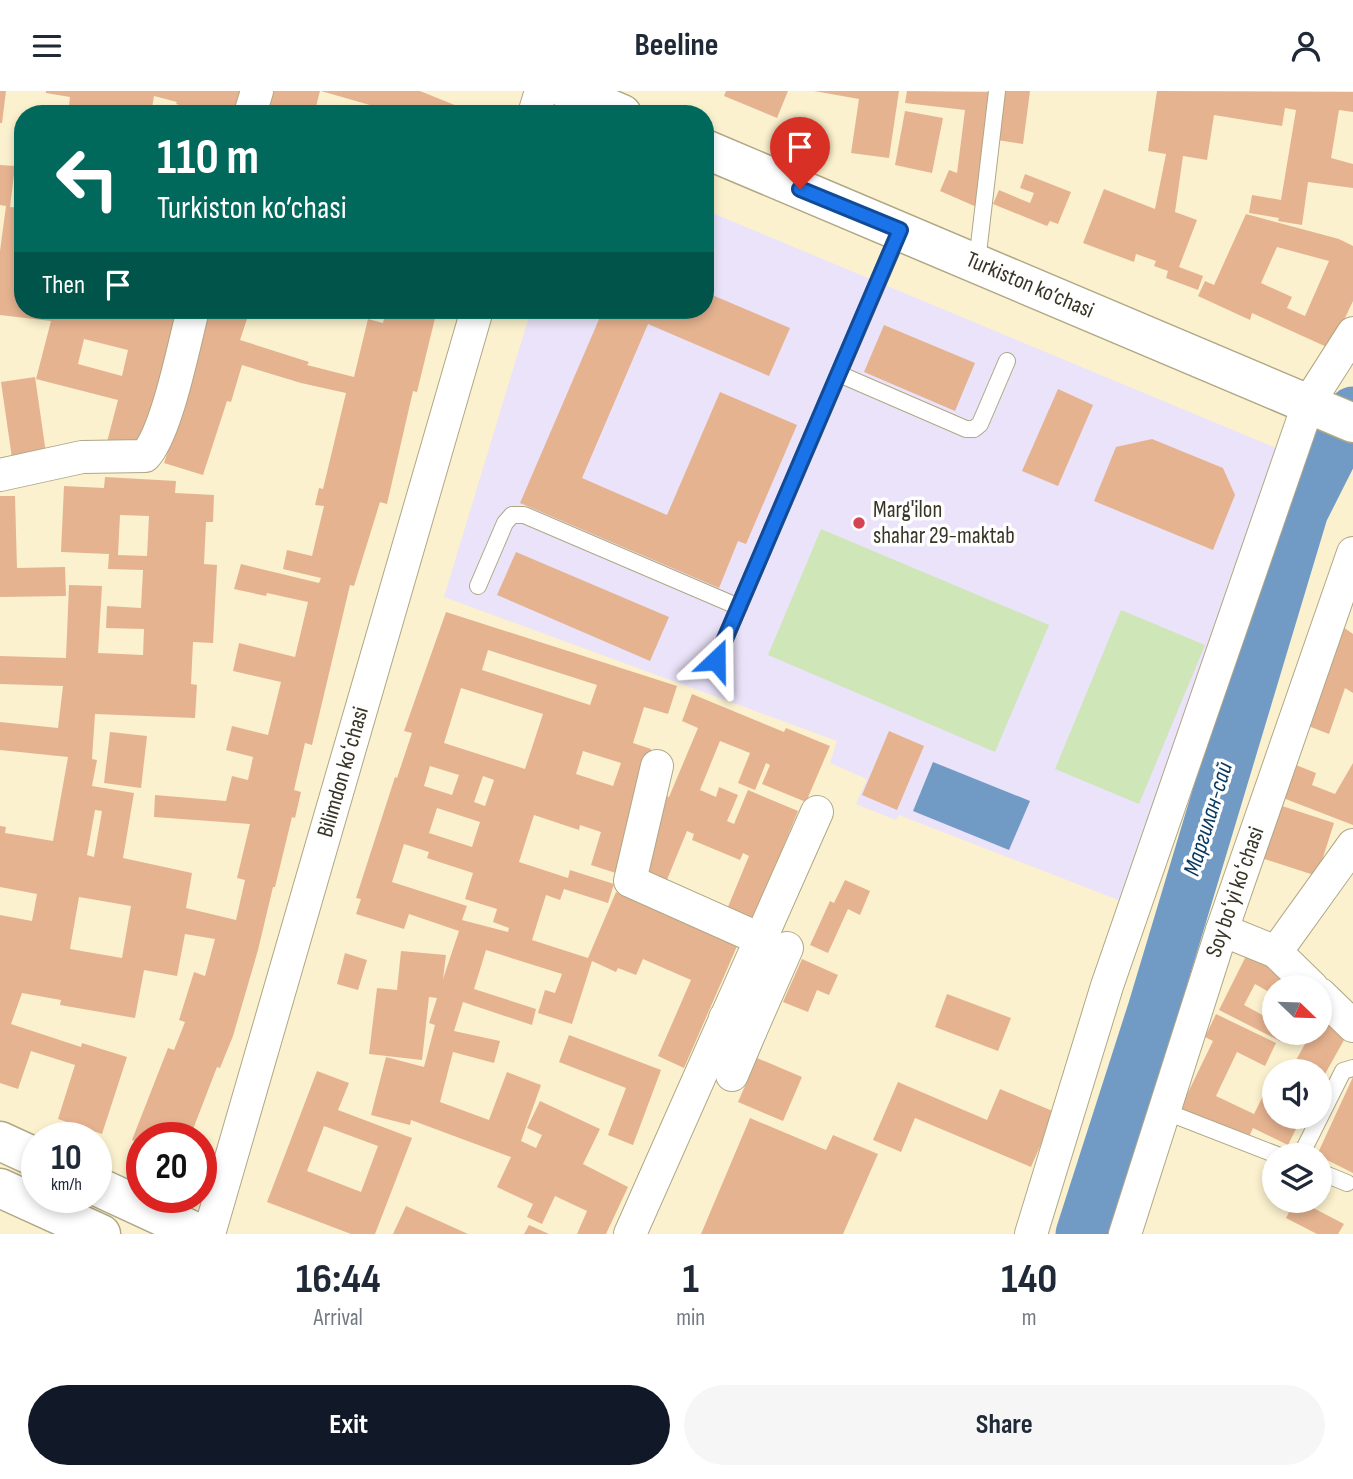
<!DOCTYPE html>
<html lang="en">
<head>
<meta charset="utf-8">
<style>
  body { margin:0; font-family:"Sofia Sans Condensed",sans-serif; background:#f6f6f7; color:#1f2937; height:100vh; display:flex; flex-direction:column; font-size:26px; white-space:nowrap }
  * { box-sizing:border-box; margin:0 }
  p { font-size:23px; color:#747a83 }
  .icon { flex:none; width:38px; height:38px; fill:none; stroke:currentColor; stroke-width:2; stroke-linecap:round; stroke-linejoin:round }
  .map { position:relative; height:1143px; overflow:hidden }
  .drawer { display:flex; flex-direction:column; background:#fff; flex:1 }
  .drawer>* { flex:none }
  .guide { position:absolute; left:14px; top:14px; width:700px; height:214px; border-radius:28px; box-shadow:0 4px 10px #0003; background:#00695c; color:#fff; overflow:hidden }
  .needle { width:46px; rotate:113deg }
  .fabs { position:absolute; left:1262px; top:884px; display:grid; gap:14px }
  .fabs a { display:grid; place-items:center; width:70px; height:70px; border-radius:50%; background:#fff; box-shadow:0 4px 10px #0003; font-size:35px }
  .speed { position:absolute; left:21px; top:1031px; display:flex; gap:14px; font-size:35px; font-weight:700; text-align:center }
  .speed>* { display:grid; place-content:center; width:91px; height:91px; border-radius:50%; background:#fff; box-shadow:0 4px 10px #0003; line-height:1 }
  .speed small { font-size:18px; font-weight:400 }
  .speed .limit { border:10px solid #d22; background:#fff; color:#111 }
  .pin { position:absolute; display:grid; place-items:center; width:60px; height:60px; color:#fff; margin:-72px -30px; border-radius:50% 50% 50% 0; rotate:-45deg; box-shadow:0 0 7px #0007 }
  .pin .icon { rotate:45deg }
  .me { position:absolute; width:77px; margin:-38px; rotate:23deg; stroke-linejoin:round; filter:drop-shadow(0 0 5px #0008) }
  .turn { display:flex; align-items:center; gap:24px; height:147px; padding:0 28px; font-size:32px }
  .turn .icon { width:91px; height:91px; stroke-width:2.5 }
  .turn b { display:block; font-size:49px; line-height:60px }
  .then { display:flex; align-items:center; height:66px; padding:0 28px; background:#0003; gap:14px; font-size:26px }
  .eta { display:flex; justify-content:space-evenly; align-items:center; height:119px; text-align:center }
  .eta b { font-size:42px; font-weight:700; line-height:49px }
  .primary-button { display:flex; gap:14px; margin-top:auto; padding:14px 28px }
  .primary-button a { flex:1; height:80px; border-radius:42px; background:#111827; color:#fff; font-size:28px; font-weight:700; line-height:80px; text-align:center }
  .primary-button a+a { background:#f6f6f7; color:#1f2937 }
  header { display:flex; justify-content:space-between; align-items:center; height:91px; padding:0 28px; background:#fff; font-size:32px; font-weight:700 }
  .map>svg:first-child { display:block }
  .education { fill:#eae3f9 }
  .green { fill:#cfe6b9 }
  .water { fill:#719bc4 }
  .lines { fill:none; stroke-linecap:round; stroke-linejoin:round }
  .river { stroke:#719bc4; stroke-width:51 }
  .building { fill:#e6b390; fill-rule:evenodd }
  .service-casing { stroke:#b0a785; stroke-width:18 }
  .minor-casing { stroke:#b0a785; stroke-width:34 }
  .secondary-casing { stroke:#b0a785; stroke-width:41 }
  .primary-casing { stroke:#b0a785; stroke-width:41 }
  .service { stroke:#fff; stroke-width:16 }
  .minor { stroke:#fff; stroke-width:32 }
  .secondary { stroke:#fff; stroke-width:38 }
  .primary { stroke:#fff; stroke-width:38 }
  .route-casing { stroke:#114b97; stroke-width:18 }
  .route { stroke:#1a73e8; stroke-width:12 }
  .poi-dot { fill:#d44454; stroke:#fefefe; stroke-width:2.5 }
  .labels { text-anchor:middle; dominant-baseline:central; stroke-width:7; stroke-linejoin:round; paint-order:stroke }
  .street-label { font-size:23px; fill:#383426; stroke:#fefefe }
  .poi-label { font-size:23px; fill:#383426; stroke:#fefefe; text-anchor:start }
  .water-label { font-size:24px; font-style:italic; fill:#073960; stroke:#fefefe }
</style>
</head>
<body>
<header><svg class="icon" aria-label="menu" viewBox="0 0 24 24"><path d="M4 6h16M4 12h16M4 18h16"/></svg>Beeline<svg class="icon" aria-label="person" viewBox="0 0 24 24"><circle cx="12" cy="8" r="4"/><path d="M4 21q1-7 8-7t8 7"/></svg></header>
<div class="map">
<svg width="1353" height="1143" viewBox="0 0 1353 1143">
  <rect width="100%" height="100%" fill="#fbf1ce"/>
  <polygon class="education" points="705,119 1276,357 1126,812 899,724 896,729 856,713 867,688 830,672 837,650 444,506 531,219 705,219"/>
  <g class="green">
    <polygon points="821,438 1049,534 995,661 768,564"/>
    <polygon points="1121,519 1205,554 1139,713 1055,678"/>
  </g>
  <polygon class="water" points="933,671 1030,710 1009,759 913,720"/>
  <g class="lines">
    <polyline class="river" points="1081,1143 1153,919 1303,420 1353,321"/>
  </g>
  <g class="building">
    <polygon points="0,0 6,0 2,32 0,32"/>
    <polygon points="46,0 244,0 238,23 188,23 190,17 176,13 177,11 154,5 151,23 68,23 70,6 46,2"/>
    <polygon points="274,0 320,0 314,23 267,23"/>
    <polygon points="321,0 420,0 477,23 401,23"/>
    <polygon points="726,0 788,0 777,27 724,5"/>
    <polygon points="814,0 899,0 889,67 851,62 859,8"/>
    <polygon points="907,0 990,1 979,117 940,100 949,79 957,82 965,19 905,12"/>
    <polygon points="1004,0 1030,0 1023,53 997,49"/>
    <polygon points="1157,0 1353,1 1353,21 1339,19 1331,67 1353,73 1353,97 1308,91 1302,134 1278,130 1279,127 1249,122 1252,104 1281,109 1296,19 1285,17 1282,35 1214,24 1207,69 1183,65 1175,121 1197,129 1179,176 1203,185 1198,199 1166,187 1168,180 1154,175 1156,170 1136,163 1134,171 1083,152 1104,98 1155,118 1166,63 1148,60"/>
    <polygon points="905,20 943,27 932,82 895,74"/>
    <path d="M 0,74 L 15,75 L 10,116 L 23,117 L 23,219 L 183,219 L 142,360 L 107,351 L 118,309 L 36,288 L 51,230 L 0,224 L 0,160 L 6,115 L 0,114 ZM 84,248 L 128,259 L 122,285 L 78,273 Z"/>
    <polygon points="1025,83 1071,101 1058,133 1050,130 1047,135 993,113 999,99 1030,112 1034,102 1020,97"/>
    <path d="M 1246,123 L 1339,148 L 1353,155 L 1353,210 L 1337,244 L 1329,257 L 1252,222 L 1250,229 L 1198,205 L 1205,190 L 1214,194 ZM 1277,156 L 1329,170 L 1305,225 L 1287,217 L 1292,206 L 1261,192 Z"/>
    <polygon points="705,201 790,237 769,285 648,233 582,387 667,424 720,301 797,334 746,453 738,450 719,497 520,412 603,219 705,219"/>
    <path d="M 207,219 L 250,219 L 240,249 L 309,271 L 307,274 L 354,286 L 368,228 L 383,232 L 386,219 L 437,219 L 417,301 L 413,300 L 387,413 L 380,411 L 354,495 L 350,494 L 312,654 L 305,652 L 294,699 L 301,701 L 295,727 L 292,726 L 275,796 L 273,796 L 258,859 L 233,945 L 220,977 L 217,976 L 190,1046 L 142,1046 L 142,1053 L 132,1049 L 168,957 L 174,959 L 185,931 L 179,929 L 194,881 L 205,885 L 215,848 L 185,843 L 177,885 L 144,879 L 135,927 L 60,914 L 61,909 L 22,902 L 11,933 L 81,956 L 82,952 L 127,966 L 102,1043 L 58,1028 L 75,974 L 31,960 L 18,998 L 0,992 L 0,824 L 32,830 L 37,803 L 0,796 L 0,735 L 6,736 L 5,742 L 53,750 L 68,666 L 0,659 L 0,631 L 58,637 L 63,595 L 0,593 L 0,565 L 66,567 L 69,494 L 102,495 L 98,562 L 143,564 L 144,538 L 106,537 L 107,515 L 141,517 L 143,479 L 108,478 L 109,463 L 61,461 L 64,395 L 104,397 L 105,386 L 176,390 L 175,402 L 214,404 L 213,431 L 206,431 L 204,473 L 217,474 L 213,552 L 193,551 L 191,593 L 197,594 L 195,627 L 95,623 L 92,668 L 97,669 L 92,695 L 134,702 L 123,767 L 192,782 L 186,817 L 236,829 L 245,789 L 237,787 L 250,733 L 154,726 L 155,704 L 226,710 L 232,685 L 248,689 L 253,666 L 226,659 L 232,635 L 268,644 L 281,591 L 233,580 L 239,552 L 295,566 L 308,511 L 267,502 L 266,505 L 234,498 L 241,473 L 319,492 L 321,487 L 283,478 L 287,459 L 312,465 L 324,415 L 315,414 L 319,397 L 323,398 L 346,302 L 301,292 L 242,274 L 231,311 L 227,310 L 203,384 L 164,372 L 188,298 ZM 120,424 L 149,425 L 147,465 L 118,464 ZM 95,719 L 102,720 L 94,766 L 87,764 ZM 79,806 L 131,815 L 122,867 L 70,858 Z"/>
    <polygon points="884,234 975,272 955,320 864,281"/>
    <polygon points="35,286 47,369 13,374 1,291"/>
    <polygon points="1058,298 1093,314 1058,395 1022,380"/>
    <polygon points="1152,348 1223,377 1235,404 1213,459 1094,410 1116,356"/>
    <polygon points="0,405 15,405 17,477 65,476 66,505 0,506"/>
    <polygon points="516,461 669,526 650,570 497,504"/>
    <path d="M 446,521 L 677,595 L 668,623 L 644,616 L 633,652 L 651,658 L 627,732 L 637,735 L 622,784 L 591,774 L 601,741 L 580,734 L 579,739 L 534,724 L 519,771 L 568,787 L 570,779 L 614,793 L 608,812 L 564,798 L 560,809 L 546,804 L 532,849 L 588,867 L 616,801 L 738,853 L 684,977 L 658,965 L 691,889 L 643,868 L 636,884 L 618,877 L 616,881 L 592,870 L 572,933 L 538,922 L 545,899 L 555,902 L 562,883 L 486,859 L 474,898 L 536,918 L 532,934 L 463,911 L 454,940 L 500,950 L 494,972 L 453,961 L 440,1011 L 489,1029 L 507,981 L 541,994 L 521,1050 L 536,1057 L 542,1044 L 527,1037 L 540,1010 L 600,1038 L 583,1073 L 628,1096 L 606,1143 L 577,1143 L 587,1120 L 555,1105 L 542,1133 L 527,1126 L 533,1113 L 497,1096 L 511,1066 L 411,1029 L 410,1034 L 371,1024 L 386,966 L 424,976 L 435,934 L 429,932 L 437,907 L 429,906 L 422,969 L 369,963 L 377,897 L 397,899 L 401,860 L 446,864 L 443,888 L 459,840 L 409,823 L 404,838 L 356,823 L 361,808 L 356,807 L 395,686 L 397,687 L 412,642 L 404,640 ZM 488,559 L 597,594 L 590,614 L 482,579 ZM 461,597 L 543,623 L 525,678 L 444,652 ZM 583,660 L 621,672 L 613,695 L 576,683 ZM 430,675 L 459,684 L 452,704 L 424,695 ZM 483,685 L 494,689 L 485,715 L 474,711 ZM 437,717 L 480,731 L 472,756 L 429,742 ZM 404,753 L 429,761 L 427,767 L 473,782 L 465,808 L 497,818 L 493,831 L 509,837 L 508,841 L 462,829 L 467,815 L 392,791 Z"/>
    <polygon points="1339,533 1353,543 1353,602 1345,597 1329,643 1303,633"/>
    <polygon points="692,603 784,641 786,637 830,655 806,711 762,693 770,674 766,672 755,699 738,692 750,662 720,650 700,699 716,706 719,696 738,704 727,730 734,733 748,699 798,720 751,834 725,823 749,765 743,762 740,769 692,749 694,743 687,740 664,796 634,784 661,702 669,706 698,637 682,630"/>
    <polygon points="889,640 924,655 897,719 862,704"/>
    <polygon points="110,641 147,645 141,697 104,692"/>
    <polygon points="1353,672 1353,734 1283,707 1296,674 1316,682 1312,694 1335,703"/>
    <polygon points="1276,713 1334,732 1317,785 1258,766"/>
    <polygon points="845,789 870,800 860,824 848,818 828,862 810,854 830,810 834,812"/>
    <polygon points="1249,859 1298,896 1274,896 1274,904 1255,893 1244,914 1268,927 1274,916 1274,942 1285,942 1280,950 1219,919"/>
    <polygon points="345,862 367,869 358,899 337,893"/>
    <polygon points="802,868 838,884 829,904 817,899 808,921 783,911"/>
    <polygon points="947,903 1011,927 998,960 935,936"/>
    <polygon points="1320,915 1349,940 1320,992 1320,980 1290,980 1311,942 1320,942"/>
    <polygon points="1216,923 1276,952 1265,975 1237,961 1216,1005 1254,1023 1270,991 1274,993 1274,1026 1302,1026 1288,1054 1253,1037 1247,1050 1180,1018 1213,950 1205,946"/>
    <polygon points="569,944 661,979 633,1054 608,1044 626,997 559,971"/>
    <polygon points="757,967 802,986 783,1030 738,1011"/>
    <path d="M 317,980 L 349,992 L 338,1019 L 412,1047 L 375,1143 L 351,1143 L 267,1111 ZM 324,1035 L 378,1055 L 361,1101 L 307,1080 Z"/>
    <polygon points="1353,986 1353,1082 1317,1064"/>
    <polygon points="898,991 987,1029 1000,998 1055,1021 1031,1076 915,1027 901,1061 873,1049"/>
    <polygon points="750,1027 826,1059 833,1044 878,1063 843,1143 701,1143"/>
    <polygon points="1295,1110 1300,1110 1344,1133 1338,1143 1317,1143 1286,1127"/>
    <polygon points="406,1115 468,1143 393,1143"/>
    <polygon points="529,1134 549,1143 524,1143"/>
  </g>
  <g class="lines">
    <g class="service-casing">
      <g id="service">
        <polyline points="977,171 997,0"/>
        <polyline points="839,283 966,338 974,338 980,333 1007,270"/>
        <polyline points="478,495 505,432 512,424 524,424 739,516"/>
        <polyline points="716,569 900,140"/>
        <polyline points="1164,1020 1277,1064"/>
        <polyline points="1301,1064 1343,980 1353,977"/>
        <polyline points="1320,1081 1347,1092"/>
      </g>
    </g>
    <g class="minor-casing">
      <g id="minor">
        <polyline points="250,23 257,0"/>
        <polyline points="534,23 541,0"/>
        <path d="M 0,384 L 82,366 L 145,365 C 167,342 184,253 193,219"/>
        <polyline points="657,675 630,790 760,848"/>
        <polyline points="1222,839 1276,861 1353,754"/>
        <polyline points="1276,861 1312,896"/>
        <polyline points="1320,903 1353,935"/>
        <polyline points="725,927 751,939 787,857"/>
        <polyline points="732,984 751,939"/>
        <polyline points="209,1143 477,219"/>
        <polyline points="630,1143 817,721"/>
        <polyline points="1031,1143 1107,895 1309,311 1353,242"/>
        <polyline points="1125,1143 1222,839 1353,462"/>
      </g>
    </g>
    <g class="secondary-casing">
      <g id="secondary">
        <polyline points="568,0 622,23"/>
        <polyline points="705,58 1353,332"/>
      </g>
    </g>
    <g class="primary-casing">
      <g id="primary">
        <polyline points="0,1050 37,1067"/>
        <polyline points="96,1095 200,1143"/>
        <polyline points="0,1097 101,1143"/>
      </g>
    </g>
    <use href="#service" class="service"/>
    <use href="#minor" class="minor"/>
    <use href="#secondary" class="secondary"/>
    <use href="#primary" class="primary"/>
  </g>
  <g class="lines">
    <g class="route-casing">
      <polyline id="route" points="716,569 900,139 800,98"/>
    </g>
    <use href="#route" class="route"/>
  </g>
  <circle class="poi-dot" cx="859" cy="432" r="7"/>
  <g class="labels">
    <g class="street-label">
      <text transform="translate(1030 194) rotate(23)">Turkiston ko’chasi</text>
      <text transform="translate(343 681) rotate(-74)">Bilimdon koʻchasi</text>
      <text transform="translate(1235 801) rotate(-71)">Soy boʻyi koʻchasi</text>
    </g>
    <g class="poi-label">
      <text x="873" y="419">Marg'ilon<tspan x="873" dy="26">shahar 29-maktab</tspan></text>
    </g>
    <g class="water-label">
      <text transform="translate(1208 728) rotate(-73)">Маргилан-сай</text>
    </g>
  </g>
</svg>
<div class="fabs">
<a><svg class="needle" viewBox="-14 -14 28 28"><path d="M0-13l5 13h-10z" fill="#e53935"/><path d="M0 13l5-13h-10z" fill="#747a83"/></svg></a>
<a><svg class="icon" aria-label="sound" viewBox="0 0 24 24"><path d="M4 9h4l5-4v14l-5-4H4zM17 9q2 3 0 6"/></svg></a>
<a><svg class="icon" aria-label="layers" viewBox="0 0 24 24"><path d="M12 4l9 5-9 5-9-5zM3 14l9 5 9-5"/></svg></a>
</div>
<div class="speed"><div>10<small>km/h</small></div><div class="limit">20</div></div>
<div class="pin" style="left:800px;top:98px;background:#d93025"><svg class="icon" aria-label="arrive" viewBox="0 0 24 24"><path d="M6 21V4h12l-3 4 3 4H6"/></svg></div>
<svg class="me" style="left:716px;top:569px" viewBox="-20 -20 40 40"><path d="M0-17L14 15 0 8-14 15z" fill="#1a73e8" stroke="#fff" stroke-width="4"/></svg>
<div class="guide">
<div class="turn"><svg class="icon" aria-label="left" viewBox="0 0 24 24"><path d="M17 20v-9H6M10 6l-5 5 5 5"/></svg><div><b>110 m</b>Turkiston ko’chasi</div></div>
<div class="then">Then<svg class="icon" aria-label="arrive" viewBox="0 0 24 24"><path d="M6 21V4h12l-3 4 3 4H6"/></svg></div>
</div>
</div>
<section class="drawer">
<div class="eta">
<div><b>16:44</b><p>Arrival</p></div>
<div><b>1</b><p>min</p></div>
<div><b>140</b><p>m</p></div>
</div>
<div class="primary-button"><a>Exit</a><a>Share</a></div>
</section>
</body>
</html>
